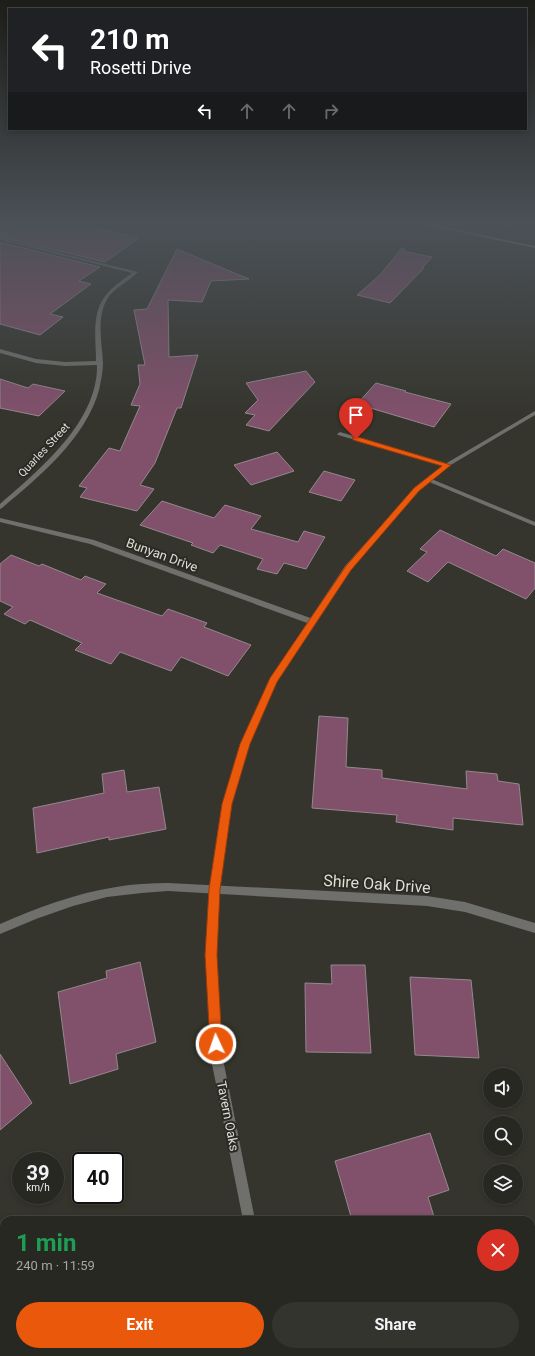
<!DOCTYPE html>
<html lang="en">
<head>
<meta charset="utf-8">
<style>
  body { margin:0; font-family:Roboto,sans-serif; background:#34342f; color:#f1f3f6; height:100vh; display:flex; flex-direction:column; font-size:15px; white-space:nowrap }
  * { box-sizing:border-box; margin:0 }
  p { font-size:13px; color:#a5a6a5 }
  .icon { flex:none; width:22px; height:22px; fill:none; stroke:currentColor; stroke-width:2; stroke-linecap:round; stroke-linejoin:round }
  .map { position:relative; flex:1; overflow:hidden }
  .panel { position:absolute; left:0px; top:1216px; width:535px; height:140px; display:flex; flex-direction:column; background:#282822; border-radius:12px 12px 0 0; box-shadow:0 2px 6px #0003,0 0 0 1px #444440 }
  .panel>* { flex:none }
  .hud { position:absolute; left:8px; top:8px; width:519px; height:122px; border-radius:0px; box-shadow:0 2px 6px #0003,0 0 0 1px #444440; background:#202124; color:#fff; overflow:hidden }
  .buttons { position:absolute; left:483px; top:1068px; display:grid; gap:8px }
  .buttons a { display:grid; place-items:center; width:40px; height:40px; border-radius:50%; background:#282822; box-shadow:0 2px 6px #0003,0 0 0 1px #444440; font-size:20px }
  .speed { position:absolute; left:12px; top:1152px; display:flex; gap:8px; font-size:20px; font-weight:700; text-align:center }
  .speed>* { display:grid; place-content:center; width:52px; height:52px; border-radius:50%; background:#282822; box-shadow:0 2px 6px #0003,0 0 0 1px #444440; line-height:1 }
  .speed small { font-size:10px; font-weight:400 }
  .speed .limit { border:2px solid #111; border-radius:6px; background:#fff; color:#111 }
  .pin { position:absolute; display:grid; place-items:center; width:34px; height:34px; color:#fff; margin:-41px -17px; border-radius:50% 50% 50% 0; rotate:-45deg; box-shadow:0 0 4px #0007 }
  .pin .icon { rotate:45deg }
  .me { position:absolute; width:44px; margin:-22px; rotate:357deg; stroke-linejoin:round; filter:drop-shadow(0 0 3px #0008) }
  .turn { display:flex; align-items:center; gap:14px; height:84px; padding:0 16px; font-size:18px }
  .turn .icon { width:52px; height:52px; stroke-width:2.5 }
  .turn b { display:block; font-size:28px; line-height:34px }
  .lanes { display:flex; align-items:center; height:38px; padding:0 16px; background:#0003; justify-content:center; gap:20px; direction:ltr }
  .lanes .off { opacity:.35 }
  .round { display:grid; place-items:center; flex:none; width:42px; height:42px; border-radius:21px; background:#34342f }
  .headline { display:flex; align-items:center; justify-content:space-between; height:68px; padding:0 16px }
  h1 { font-size:24px; font-weight:700; line-height:30px; color:#1e9e55 }
  .primary-button { display:flex; gap:8px; margin-top:auto; padding:8px 16px }
  .primary-button a { flex:1; height:46px; border-radius:24px; background:#ea580c; color:#fff; font-size:16px; font-weight:700; line-height:46px; text-align:center }
  .primary-button a+a { background:#34342f; color:#f1f3f6 }
  .map>svg:first-child { display:block }
  .building { fill:#81506a; stroke:#93898e }
  .lines { fill:none; stroke-linecap:round; stroke-linejoin:round }
  .minor { fill:#6f6f6b; fill-rule:evenodd }
  .tertiary { fill:#6f6f6b; fill-rule:evenodd }
  .secondary { fill:#8f9089; fill-rule:evenodd }
  .route { fill:#ea580c; stroke:#983908 }
  .labels { text-anchor:middle; dominant-baseline:central; stroke-width:4; stroke-linejoin:round; paint-order:stroke }
  .far-street-label { font-size:11px; fill:#deded9; stroke:#2b2b23 }
  .street-label { font-size:13px; fill:#deded9; stroke:#2b2b23 }
  .near-street-label { font-size:16px; fill:#deded9; stroke:#2b2b23 }
</style>
</head>
<body>
<div class="map">
<svg width="535" height="1356" viewBox="0 0 535 1356">
  <rect width="100%" height="100%" fill="#35352d"/>
  <g class="building">
    <polygon points="0,226 92,226 139,238 105,262 0,237"/>
    <polygon points="0,242 100,267 79,281 91,284 50,314 63,317 40,335 0,324"/>
    <polygon points="402,248 407,252 432,257 422,268 424,268 390,303 357,295 380,275"/>
    <polygon points="177,249 249,279 211,281 202,302 168,300 169,357 198,355 181,408 177,408 155,463 140,485 154,489 137,511 80,497 87,488 79,486 109,448 120,451 140,406 131,405 140,384 138,365 145,365 134,310 147,309"/>
    <polygon points="306,371 315,382 269,431 246,425 255,415 245,413 258,400 246,383"/>
    <polygon points="0,379 28,388 33,384 65,391 39,416 0,408"/>
    <polygon points="376,383 406,391 405,392 451,404 434,427 357,404"/>
    <polygon points="277,452 294,471 251,485 234,465"/>
    <polygon points="324,471 355,480 341,501 309,492"/>
    <polygon points="162,501 214,518 225,505 261,516 251,529 298,542 304,531 325,537 306,569 284,563 277,574 257,569 263,559 220,545 213,553 191,545 193,543 140,525"/>
    <polygon points="440,530 496,556 503,549 535,563 535,588 526,599 448,562 428,582 407,571 427,552 420,549"/>
    <polygon points="11,555 39,566 42,564 81,580 85,576 106,584 97,593 162,616 168,609 207,623 204,627 251,645 228,676 181,657 171,671 120,652 111,664 75,650 82,643 30,620 25,624 4,614 13,607 0,601 0,564"/>
    <polygon points="319,716 348,718 346,767 382,770 382,778 467,789 466,771 497,774 498,781 519,784 523,825 453,818 453,830 396,822 397,815 312,808"/>
    <polygon points="124,770 127,792 159,787 166,829 109,840 109,837 37,853 33,808 104,793 102,774"/>
    <polygon points="140,962 156,1042 116,1054 118,1069 70,1084 58,992 107,978 106,971"/>
    <polygon points="331,965 365,965 371,1053 306,1052 305,983 332,984"/>
    <polygon points="410,977 471,980 479,1058 415,1055"/>
    <polygon points="0,1054 32,1103 0,1130"/>
    <polygon points="430,1133 449,1190 428,1197 435,1220 352,1220 335,1161"/>
  </g>
  <g class="lines">
    <g class="minor">
      <path d="M 0,238 L 138,272 C 130,280 118,286 110,295 C 95,314 102,342 103,363 C 103,371 101,381 99,390 C 86,438 39,477 2,508 L 0,509 L 0,504 C 39,470 98,422 97,365 L 65,366 L 36,363 L 0,353 L 0,349 L 36,359 L 65,362 L 96,361 C 96,339 91,313 106,295 C 113,286 124,279 132,273 L 0,240 Z"/>
      <polygon points="340,432 449,464 450,465 447,467 445,466 338,435 337,434"/>
      <polygon points="429,478 535,522 535,526 427,481 426,480"/>
      <polygon points="0,518 94,540 316,620 317,622 313,625 310,624 90,544 0,522"/>
      <path d="M 168,883 L 427,896 L 465,902 L 535,923 L 535,933 L 465,912 L 427,906 L 168,891 L 142,893 L 107,897 L 73,906 L 36,919 L 0,934 L 0,924 C 37,908 76,893 116,887 C 133,884 151,883 168,883 Z"/>
      <polygon points="270,1352 285,1352 283,1356 268,1356"/>
    </g>
    <g class="tertiary">
      <polygon points="535,411 535,415 449,466 419,490 351,570 277,682 249,744 232,804 219,889 216,955 223,1059 255,1220 243,1220 211,1059 206,955 209,889 222,804 241,744 270,679 345,566 415,488 445,464"/>
      <polygon points="279,1352 293,1352 294,1356 280,1356"/>
    </g>
    <polygon class="secondary" points="428,226 439,226 535,246 535,248"/>
  </g>
  <linearGradient id="sky" x2="0" y2="1"><stop stop-color="#1d1d19"/><stop offset="0.54" stop-color="#4b5157"/><stop offset="1" stop-color="#4b5157" stop-opacity="0"/></linearGradient>
  <rect width="535" height="416" fill="url(#sky)"/>
  <polygon class="route" points="353,437 358,437 451,465 419,491 351,570 277,682 250,744 232,804 220,889 217,955 222,1044 220,1049 216,1051 211,1049 210,1044 205,955 209,889 222,804 240,744 270,678 346,566 414,488 442,466 353,440"/>
  <g class="labels">
    <g class="far-street-label">
      <text transform="translate(44 450) rotate(-47)">Quarles Street</text>
    </g>
    <g class="street-label">
      <text transform="translate(162 555) rotate(20)">Bunyan Drive</text>
      <text transform="translate(228 1116) rotate(79)">Tavern Oaks</text>
    </g>
    <g class="near-street-label">
      <text transform="translate(377 884) rotate(4)">Shire Oak Drive</text>
    </g>
  </g>
</svg>
<div class="buttons">
<a><svg class="icon" aria-label="sound" viewBox="0 0 24 24"><path d="M4 9h4l5-4v14l-5-4H4zM17 9q2 3 0 6"/></svg></a>
<a><svg class="icon" aria-label="search" viewBox="0 0 24 24"><circle cx="10" cy="10" r="6"/><path d="M15 15l6 6"/></svg></a>
<a><svg class="icon" aria-label="layers" viewBox="0 0 24 24"><path d="M12 4l9 5-9 5-9-5zM3 14l9 5 9-5"/></svg></a>
</div>
<div class="speed"><div>39<small>km/h</small></div><div class="limit">40</div></div>
<div class="pin" style="left:356px;top:439px;background:#d93025"><svg class="icon" aria-label="arrive" viewBox="0 0 24 24"><path d="M6 21V4h12l-3 4 3 4H6"/></svg></div>
<svg class="me" style="left:216px;top:1044px" viewBox="-20 -20 40 40"><circle r="17" fill="#ea580c" stroke="#fff" stroke-width="3"/><path d="M0-11L8 9 0 5-8 9z" fill="#fff"/></svg>
<div class="hud">
<div class="turn"><svg class="icon" aria-label="left" viewBox="0 0 24 24"><path d="M17 20v-9H6M10 6l-5 5 5 5"/></svg><div><b>210 m</b>Rosetti Drive</div></div>
<div class="lanes"><svg class="icon" aria-label="left" viewBox="0 0 24 24"><path d="M17 20v-9H6M10 6l-5 5 5 5"/></svg><svg class="icon off" aria-label="ahead" viewBox="0 0 24 24"><path d="M12 20V5M6 11l6-6 6 6"/></svg><svg class="icon off" aria-label="ahead" viewBox="0 0 24 24"><path d="M12 20V5M6 11l6-6 6 6"/></svg><svg class="icon off" aria-label="right" viewBox="0 0 24 24"><path d="M7 20v-9h11M14 6l5 5-5 5"/></svg></div>
</div>
<section class="panel">
<div class="headline"><div><h1>1 min</h1><p>240 m · 11:59</p></div><a class="round" style="background:#d93025;color:#fff"><svg class="icon" aria-label="close" viewBox="0 0 24 24"><path d="M6 6l12 12M18 6L6 18"/></svg></a></div>
<div class="primary-button"><a>Exit</a><a>Share</a></div>
</section>
</div>
</body>
</html>
